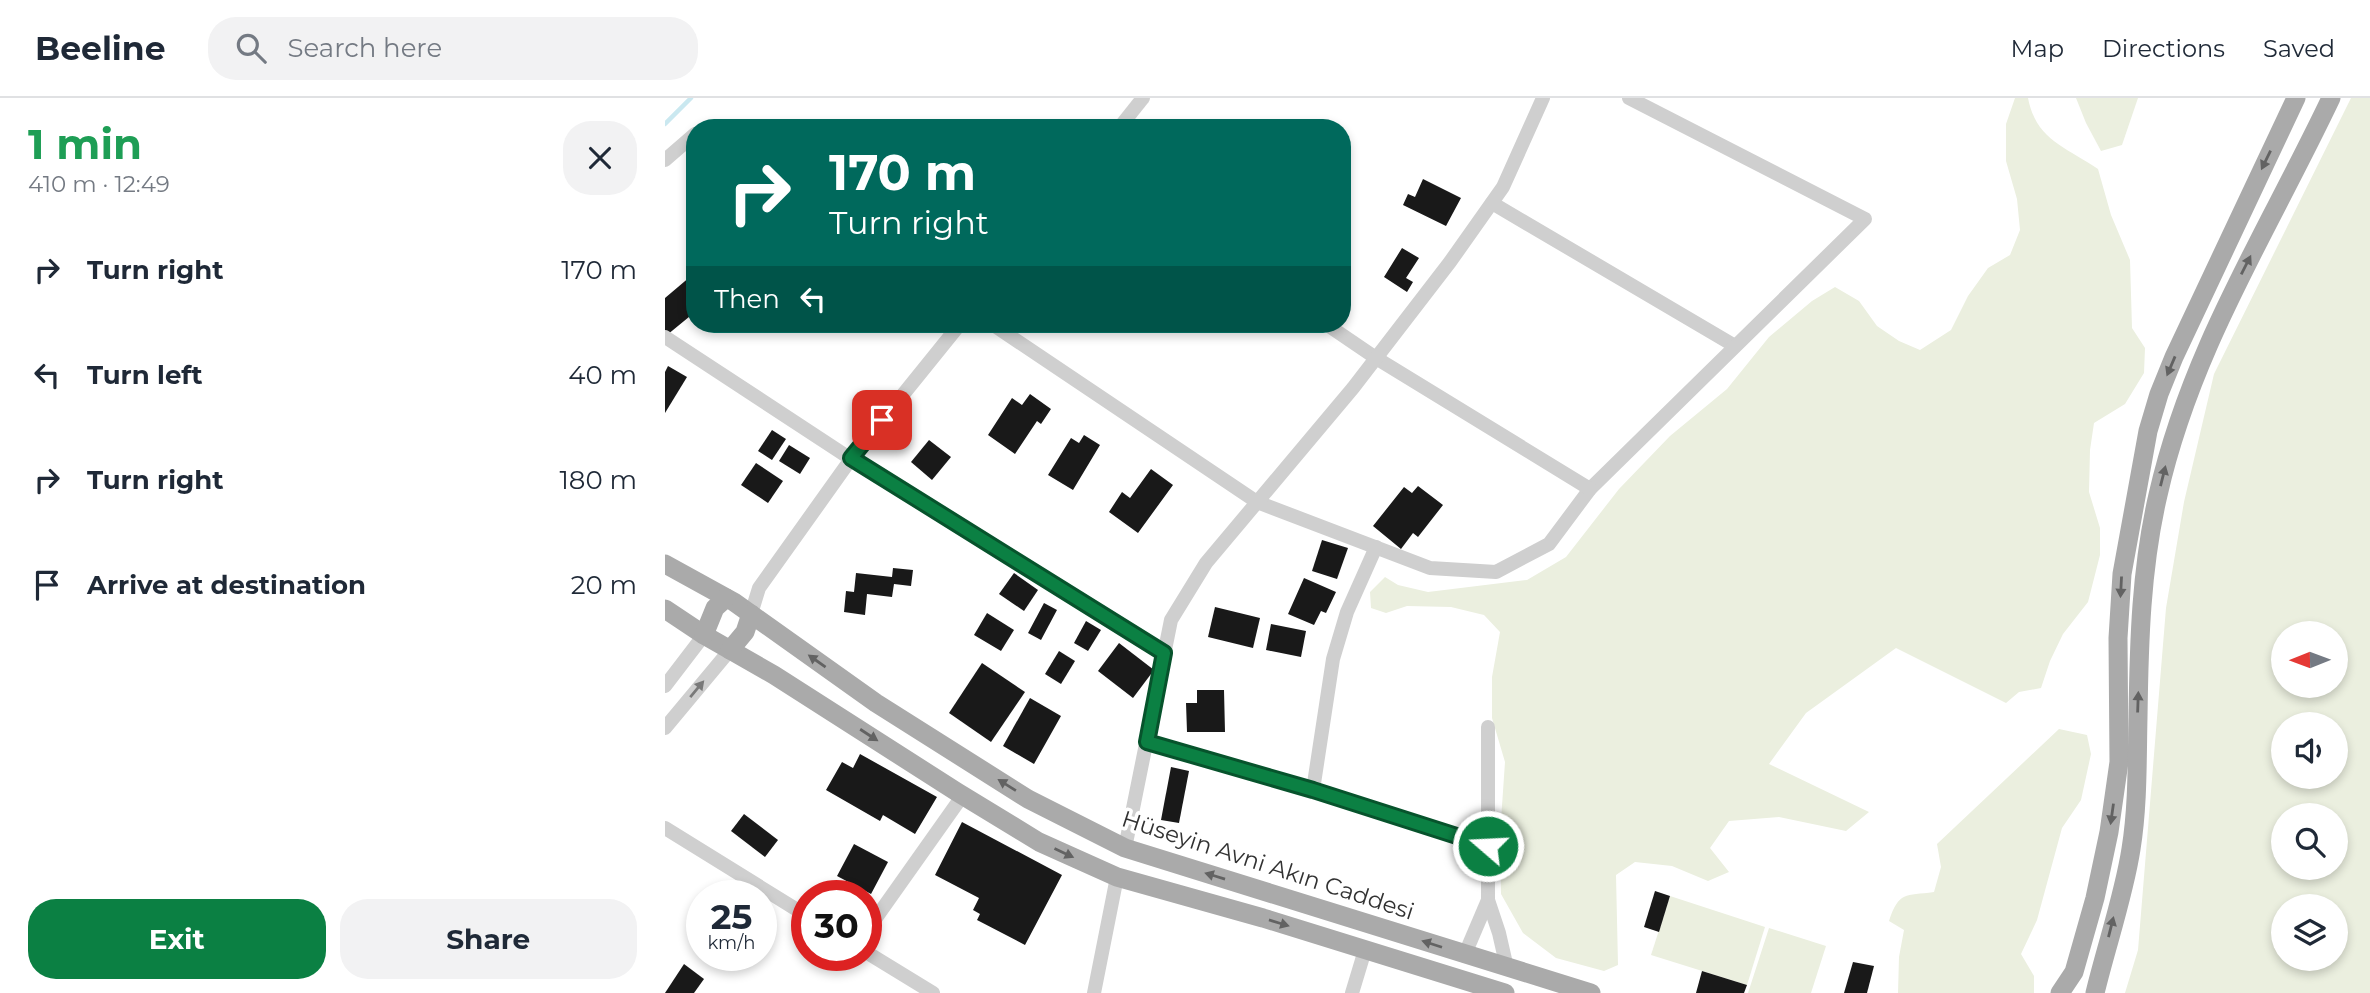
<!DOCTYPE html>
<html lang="en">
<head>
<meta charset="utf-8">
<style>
  body { margin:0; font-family:Montserrat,sans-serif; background:#f2f2f3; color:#1f2937; height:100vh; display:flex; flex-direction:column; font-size:26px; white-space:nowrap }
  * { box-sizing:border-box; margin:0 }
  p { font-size:23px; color:#747a83 }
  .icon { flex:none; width:38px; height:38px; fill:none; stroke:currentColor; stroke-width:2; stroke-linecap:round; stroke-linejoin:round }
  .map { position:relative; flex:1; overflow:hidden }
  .side { display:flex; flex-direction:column; background:#fff; width:665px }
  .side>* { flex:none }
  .top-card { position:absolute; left:21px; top:21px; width:665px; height:214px; border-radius:28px; box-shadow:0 4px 10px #0003; background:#00695c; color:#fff; overflow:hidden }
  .needle { width:46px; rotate:269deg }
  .buttons { position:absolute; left:1606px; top:523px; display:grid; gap:14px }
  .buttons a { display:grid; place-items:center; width:77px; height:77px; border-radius:50%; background:#fff; box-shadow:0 4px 10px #0003; font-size:35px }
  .speed { position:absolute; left:21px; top:782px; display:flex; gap:14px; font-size:35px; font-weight:700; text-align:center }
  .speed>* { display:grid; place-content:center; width:91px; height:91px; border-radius:50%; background:#fff; box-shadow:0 4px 10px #0003; line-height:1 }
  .speed small { font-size:18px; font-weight:400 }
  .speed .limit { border:10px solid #d22; background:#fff; color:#111 }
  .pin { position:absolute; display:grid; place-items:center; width:60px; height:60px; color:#fff; margin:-30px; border-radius:14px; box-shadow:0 4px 10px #0006 }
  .me { position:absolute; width:77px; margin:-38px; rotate:289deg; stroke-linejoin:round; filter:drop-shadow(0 0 5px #0008) }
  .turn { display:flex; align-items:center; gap:24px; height:147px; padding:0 28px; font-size:32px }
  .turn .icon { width:91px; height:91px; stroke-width:2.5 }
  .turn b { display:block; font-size:49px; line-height:60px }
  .then { display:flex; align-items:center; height:66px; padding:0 28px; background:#0003; gap:14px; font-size:26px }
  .round { display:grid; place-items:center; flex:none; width:74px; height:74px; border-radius:28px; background:#f2f2f3 }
  .head { display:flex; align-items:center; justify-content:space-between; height:119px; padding:0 28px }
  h1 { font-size:42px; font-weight:700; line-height:52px; color:#1e9e55 }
  .cta { display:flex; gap:14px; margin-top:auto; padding:14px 28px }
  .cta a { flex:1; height:80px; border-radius:28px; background:#0b8043; color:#fff; font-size:28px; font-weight:700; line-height:80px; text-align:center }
  .cta a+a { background:#f2f2f3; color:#1f2937 }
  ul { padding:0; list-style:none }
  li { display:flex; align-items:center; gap:21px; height:105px; padding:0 28px }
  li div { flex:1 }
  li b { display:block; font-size:26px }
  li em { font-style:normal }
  header { display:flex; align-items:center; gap:42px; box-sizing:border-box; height:98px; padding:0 35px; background:#fff; border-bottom:2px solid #e0e1e3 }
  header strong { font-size:33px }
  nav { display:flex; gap:38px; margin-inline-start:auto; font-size:24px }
  .search { width:490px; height:63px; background:#f2f2f3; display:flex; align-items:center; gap:18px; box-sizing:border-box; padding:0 24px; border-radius:28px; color:#747a83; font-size:26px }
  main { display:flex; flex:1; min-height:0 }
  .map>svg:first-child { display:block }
  .green { fill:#ebefdf; fill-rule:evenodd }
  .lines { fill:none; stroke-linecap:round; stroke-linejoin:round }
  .stream { stroke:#cae8f0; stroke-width:4.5 }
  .building { fill:#191919 }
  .minor { stroke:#cfcfcf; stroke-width:14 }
  .major { stroke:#aaa; stroke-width:19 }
  .oneway { fill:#626262 }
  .oneway2 { fill:#797979 }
  .route-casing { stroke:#07532c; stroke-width:18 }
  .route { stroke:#0b8043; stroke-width:12 }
  .labels { text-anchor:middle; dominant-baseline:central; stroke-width:7; stroke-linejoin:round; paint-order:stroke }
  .street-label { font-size:23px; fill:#323232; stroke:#fff }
</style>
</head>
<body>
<header>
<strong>Beeline</strong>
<div class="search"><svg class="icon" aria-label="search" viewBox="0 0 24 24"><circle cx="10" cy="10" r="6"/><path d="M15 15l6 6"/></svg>Search here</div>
<nav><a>Map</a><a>Directions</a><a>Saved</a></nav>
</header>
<main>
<section class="side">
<div class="head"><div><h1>1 min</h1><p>410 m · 12:49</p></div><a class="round"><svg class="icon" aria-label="close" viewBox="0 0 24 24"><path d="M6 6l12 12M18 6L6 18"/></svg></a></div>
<ul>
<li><svg class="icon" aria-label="right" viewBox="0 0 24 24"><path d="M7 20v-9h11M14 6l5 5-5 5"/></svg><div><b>Turn right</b></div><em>170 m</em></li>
<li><svg class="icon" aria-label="left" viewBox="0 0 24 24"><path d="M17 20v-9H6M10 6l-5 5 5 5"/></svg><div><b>Turn left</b></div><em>40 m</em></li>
<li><svg class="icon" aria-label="right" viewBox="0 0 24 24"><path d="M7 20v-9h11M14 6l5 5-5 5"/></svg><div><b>Turn right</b></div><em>180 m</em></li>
<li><svg class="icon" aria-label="arrive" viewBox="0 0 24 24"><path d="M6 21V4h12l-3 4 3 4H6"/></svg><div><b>Arrive at destination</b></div><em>20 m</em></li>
</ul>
<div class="cta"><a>Exit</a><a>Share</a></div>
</section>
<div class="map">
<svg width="1705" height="895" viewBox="0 0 1705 895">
  <rect width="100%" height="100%" fill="#fff"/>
  <g class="green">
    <path d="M 1350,0 L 1363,0 C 1371,42 1401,49 1433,71 L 1446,117 L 1465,162 L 1467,230 L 1480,250 L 1479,275 L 1460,306 L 1429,325 L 1425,352 L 1424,394 L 1435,430 L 1435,457 L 1423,504 L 1398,536 L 1385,563 L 1376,590 L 1354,594 L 1341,605 L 1231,550 L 1141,615 L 1104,666 L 1204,714 L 1181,733 L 1114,719 L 1064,723 L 1045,750 L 1064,774 L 1043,783 L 1007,768 L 970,764 L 951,777 L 953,867 L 939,873 L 891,860 L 858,835 L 836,796 L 835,737 L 840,664 L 827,620 L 827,579 L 835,534 L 819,517 L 786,509 L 742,508 L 721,515 L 706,510 L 705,494 L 720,479 L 733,487 L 763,494 L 862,482 L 901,459 L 954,391 L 1005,338 L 1062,291 L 1104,239 L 1147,203 L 1170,189 L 1194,203 L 1212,228 L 1234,243 L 1255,252 L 1286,232 L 1303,198 L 1323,170 L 1345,157 L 1355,132 L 1352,101 L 1341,63 L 1341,26 Z"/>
    <polygon points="1411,0 1473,0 1457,47 1436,53 1421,25"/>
    <path d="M 1686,0 L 1705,0 L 1705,895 L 1460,895 L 1473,852 L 1501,510 L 1519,404 L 1549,276 ZM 1619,536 L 1671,536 L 1671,588 L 1619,588 ZM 1671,626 L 1671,679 L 1619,679 L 1619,626 ZM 1619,718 L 1671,718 L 1671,770 L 1619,770 ZM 1671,808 L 1671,861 L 1619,861 L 1619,808 Z"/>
    <path d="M 1394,631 L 1422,637 L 1426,656 L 1416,702 L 1397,730 L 1372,822 L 1356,856 L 1369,878 L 1369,895 L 1233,895 L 1234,859 L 1239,832 L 1224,823 C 1234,793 1240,798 1269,794 L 1276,769 L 1272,746 Z"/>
    <polygon points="1005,798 1100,829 1082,887 986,857"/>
    <polygon points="1104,830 1161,848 1146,895 1083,895"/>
  </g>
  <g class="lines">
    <polyline class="stream" points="0,26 26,0"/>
  </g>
  <g class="building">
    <polygon points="758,81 796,100 781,128 738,107 743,96 750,99"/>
    <polygon points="737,150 754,160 741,180 748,184 742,194 719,179"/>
    <polygon points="26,178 30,183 30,201 23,206 30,214 2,237 0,234 0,200"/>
    <polygon points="3,268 22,279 0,315 0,274"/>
    <polygon points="365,296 386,311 376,326 372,323 350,356 323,337 347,300 357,307"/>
    <polygon points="107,332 121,341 107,362 93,353"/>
    <polygon points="419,337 435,347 408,392 383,377 406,340 414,345"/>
    <polygon points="264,342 286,359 267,382 246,364"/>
    <polygon points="124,347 145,360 135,376 114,363"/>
    <polygon points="91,365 118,383 103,405 76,387"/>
    <polygon points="486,371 508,387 473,435 444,414 457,394 465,400"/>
    <polygon points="753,388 778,407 753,439 748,435 736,451 708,428 739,389 747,395"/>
    <polygon points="657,442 683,450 672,481 647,473"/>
    <polygon points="228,470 248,472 246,488 229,486 227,499 202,496 200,517 179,514 181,493 189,494 191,475 227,479"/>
    <polygon points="349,475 373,492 359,513 334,496"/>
    <polygon points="639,480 671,494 661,515 656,513 649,527 623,516"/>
    <polygon points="379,505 392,512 376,542 363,535"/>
    <polygon points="550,509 595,520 588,550 543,539"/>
    <polygon points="322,515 349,532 336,553 309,537"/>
    <polygon points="421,523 436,532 423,553 409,545"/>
    <polygon points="606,526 641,533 636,559 601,552"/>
    <polygon points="454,545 489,572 468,600 433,573"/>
    <polygon points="394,553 410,563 396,586 380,576"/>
    <polygon points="317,565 360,594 326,644 284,615"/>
    <polygon points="532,592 559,592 560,634 522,634 521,605 532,605"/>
    <polygon points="365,600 396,618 369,666 338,648"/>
    <polygon points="195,656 272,699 250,736 218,717 215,723 161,692 177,664 188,670"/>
    <polygon points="506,669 524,673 514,725 496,722"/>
    <polygon points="79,716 113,742 100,759 66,733"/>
    <polygon points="297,724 397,777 360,847 312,822 315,816 308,812 314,800 270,777"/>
    <polygon points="189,746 223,764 206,796 172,778"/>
    <polygon points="990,793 1005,798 994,834 979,829"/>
    <polygon points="1188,864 1209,868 1202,895 1179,895"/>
    <polygon points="19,866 39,881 29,895 0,895"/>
    <polygon points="1037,873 1082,887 1079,895 1031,895"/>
  </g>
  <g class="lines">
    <g class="minor">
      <polyline points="454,30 478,0"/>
      <polyline points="0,62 30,36"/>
      <polyline points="827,105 1070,248"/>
      <polyline points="327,226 592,404 765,470 831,474 884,446 925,391 1200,121 964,0"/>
      <polyline points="661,226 711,260 925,391"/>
      <polyline points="0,239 186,361 499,555"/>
      <polyline points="86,516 94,490 186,361 295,226"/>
      <polyline points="0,588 39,537"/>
      <polyline points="823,629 823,802 834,835 842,870"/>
      <polyline points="0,630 65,552"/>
      <polyline points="482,644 648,692 823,748"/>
      <polyline points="648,692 668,561 682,514 711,449"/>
      <polyline points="0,730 142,818"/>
      <polyline points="460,750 506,522 541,465 688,290 785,164 838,89 878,0"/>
      <polyline points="201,834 298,697"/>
      <polyline points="201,854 268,895"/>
      <polyline points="800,856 823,802"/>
      <polyline points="429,895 452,779"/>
      <polyline points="687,895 700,852"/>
    </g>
    <g class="major">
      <polyline points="0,466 69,504 211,605 363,701 460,750 926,895"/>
      <polyline points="0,511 39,537 109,577 292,694 374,744 452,779 598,820 840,895"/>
      <polyline points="39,537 50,510 61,500"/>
      <polyline points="65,552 80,534 86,516"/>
      <polyline points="1395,895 1409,874 1430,800 1444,734 1454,664 1453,540 1457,476 1483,333 1494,296 1509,259 1631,0"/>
      <path d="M 1430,895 C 1441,849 1459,797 1466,751 C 1473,708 1472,662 1473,619 C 1474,544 1476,470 1493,397 C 1526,251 1603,133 1666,0"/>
    </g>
  </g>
  <defs><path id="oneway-solid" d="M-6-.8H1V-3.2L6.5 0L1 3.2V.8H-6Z" transform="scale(1.75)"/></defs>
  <g class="oneway">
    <use href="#oneway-solid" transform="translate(1601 62) rotate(116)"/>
    <use href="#oneway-solid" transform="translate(1581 167) rotate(-63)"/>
    <use href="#oneway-solid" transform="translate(1506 268) rotate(113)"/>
    <use href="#oneway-solid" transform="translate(1498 378) rotate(-76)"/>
    <use href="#oneway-solid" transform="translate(1456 489) rotate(93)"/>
    <use href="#oneway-solid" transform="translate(152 563) rotate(-145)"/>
    <use href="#oneway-solid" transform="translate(1473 604) rotate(-88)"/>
    <use href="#oneway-solid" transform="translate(204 637) rotate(33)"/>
    <use href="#oneway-solid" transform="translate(342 687) rotate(-148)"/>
    <use href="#oneway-solid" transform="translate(1447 716) rotate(98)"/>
    <use href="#oneway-solid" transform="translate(399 755) rotate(25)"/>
    <use href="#oneway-solid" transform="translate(550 778) rotate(-163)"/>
    <use href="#oneway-solid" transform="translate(614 825) rotate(17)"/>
    <use href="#oneway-solid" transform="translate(1446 829) rotate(-76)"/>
    <use href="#oneway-solid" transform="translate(767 846) rotate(-162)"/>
  </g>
  <use class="oneway2" href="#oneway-solid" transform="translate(32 591) rotate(-50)"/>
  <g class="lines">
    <g class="route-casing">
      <polyline id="route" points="217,322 186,360 499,555 482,644 648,692 823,748"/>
    </g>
    <use href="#route" class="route"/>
  </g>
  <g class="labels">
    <g class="street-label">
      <text transform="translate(603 767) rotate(18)">Hüseyin Avni Akın Caddesi</text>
    </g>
  </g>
</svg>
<div class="buttons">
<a><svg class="needle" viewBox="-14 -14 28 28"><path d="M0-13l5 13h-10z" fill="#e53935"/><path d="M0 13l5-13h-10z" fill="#747a83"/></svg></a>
<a><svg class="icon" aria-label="sound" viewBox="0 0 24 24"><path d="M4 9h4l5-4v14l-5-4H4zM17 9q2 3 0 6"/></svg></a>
<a><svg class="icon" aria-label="search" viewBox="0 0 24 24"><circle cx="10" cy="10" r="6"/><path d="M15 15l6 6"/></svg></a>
<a><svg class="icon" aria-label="layers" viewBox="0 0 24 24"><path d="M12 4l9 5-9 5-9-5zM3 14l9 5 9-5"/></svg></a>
</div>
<div class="speed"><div>25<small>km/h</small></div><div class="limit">30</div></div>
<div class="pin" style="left:217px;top:322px;background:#d93025"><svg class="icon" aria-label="arrive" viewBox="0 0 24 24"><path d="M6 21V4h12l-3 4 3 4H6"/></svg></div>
<svg class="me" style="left:823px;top:748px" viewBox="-20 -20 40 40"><circle r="17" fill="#0b8043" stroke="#fff" stroke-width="3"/><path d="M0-11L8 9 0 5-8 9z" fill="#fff"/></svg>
<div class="top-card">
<div class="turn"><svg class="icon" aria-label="right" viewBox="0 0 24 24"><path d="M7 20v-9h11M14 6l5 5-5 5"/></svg><div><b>170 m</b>Turn right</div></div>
<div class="then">Then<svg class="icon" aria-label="left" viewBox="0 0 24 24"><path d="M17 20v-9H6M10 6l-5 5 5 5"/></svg></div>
</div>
</div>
</main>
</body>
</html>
